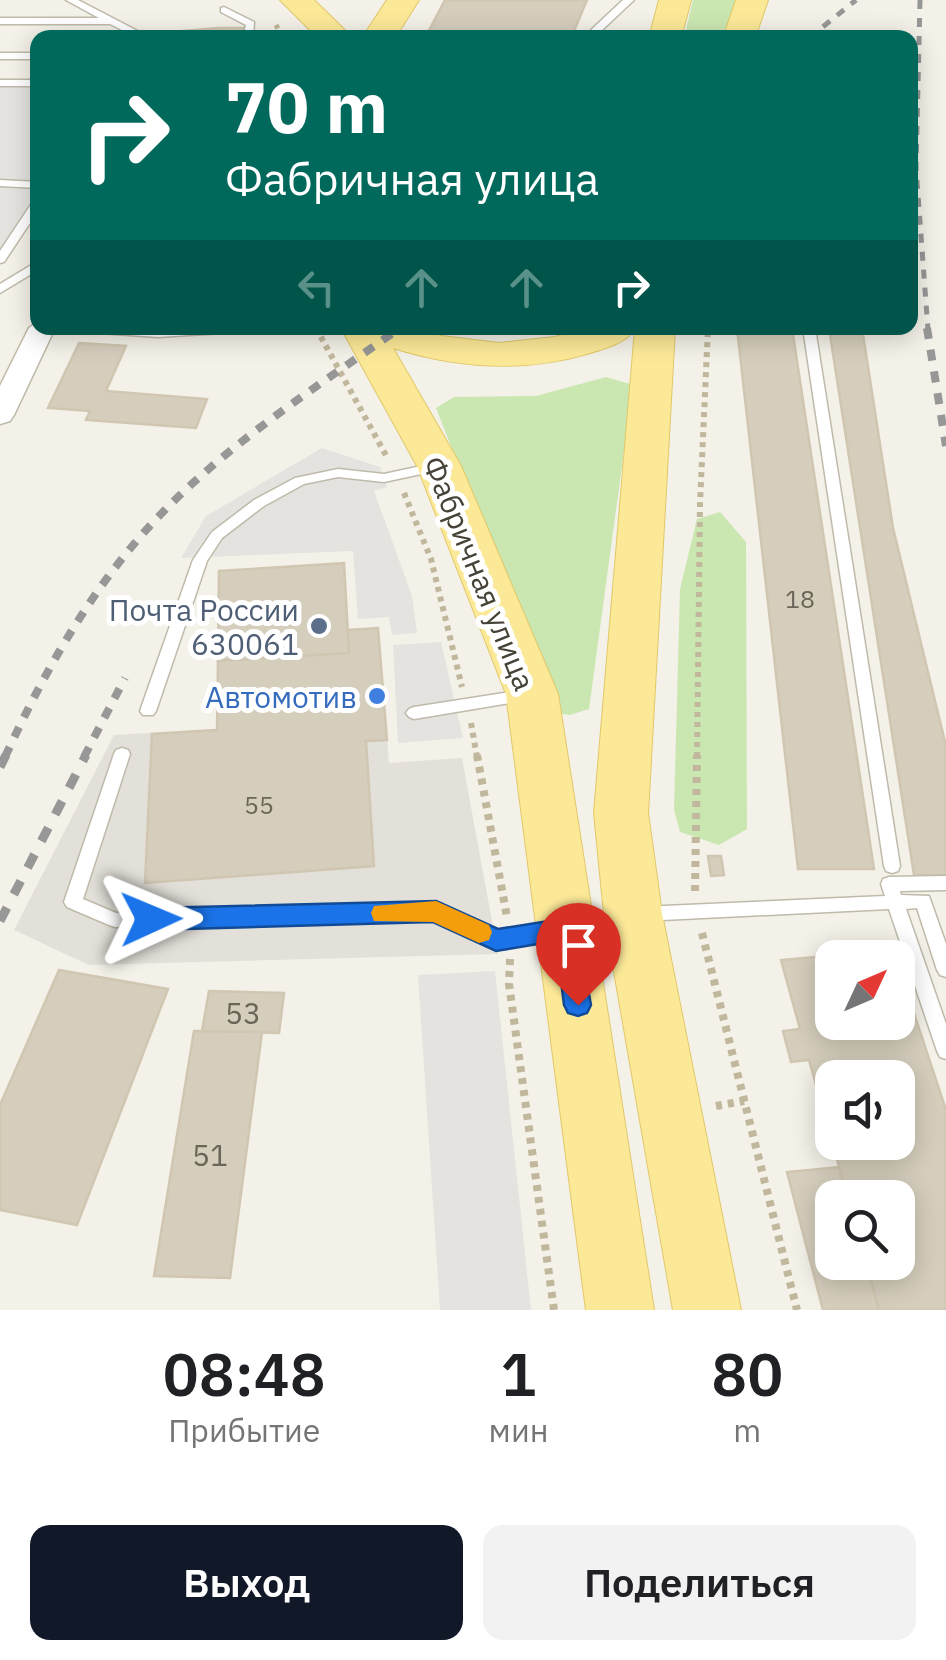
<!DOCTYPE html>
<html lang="ru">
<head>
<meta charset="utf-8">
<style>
  body { margin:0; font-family:"IBM Plex Sans",sans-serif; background:#f2f2f2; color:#202124; height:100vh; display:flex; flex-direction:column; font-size:38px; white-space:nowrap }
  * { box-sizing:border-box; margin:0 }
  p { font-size:32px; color:#757577 }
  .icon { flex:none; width:55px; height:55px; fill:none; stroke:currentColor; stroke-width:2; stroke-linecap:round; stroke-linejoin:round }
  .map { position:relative; height:1310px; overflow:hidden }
  .details { display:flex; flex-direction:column; background:#fff; flex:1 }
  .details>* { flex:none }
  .banner { position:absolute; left:30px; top:30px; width:888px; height:305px; border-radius:20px; box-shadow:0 5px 25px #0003; background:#00695c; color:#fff; overflow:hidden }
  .needle { width:65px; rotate:46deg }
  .tools { position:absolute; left:815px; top:940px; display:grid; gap:20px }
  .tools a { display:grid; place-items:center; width:100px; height:100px; border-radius:20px; background:#fff; box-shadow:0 5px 25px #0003; font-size:50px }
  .pin { position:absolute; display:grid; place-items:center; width:85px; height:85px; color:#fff; margin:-102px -42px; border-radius:50% 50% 50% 0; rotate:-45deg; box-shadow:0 0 10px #0007 }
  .pin .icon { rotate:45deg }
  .me { position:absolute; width:110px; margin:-55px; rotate:89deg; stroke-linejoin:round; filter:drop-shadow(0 0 8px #0008) }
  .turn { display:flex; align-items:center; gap:35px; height:210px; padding:0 30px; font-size:45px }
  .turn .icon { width:130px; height:130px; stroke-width:2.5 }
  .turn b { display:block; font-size:70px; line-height:85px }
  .lanes { display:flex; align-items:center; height:95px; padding:0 30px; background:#0003; justify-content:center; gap:50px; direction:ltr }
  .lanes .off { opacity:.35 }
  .eta { display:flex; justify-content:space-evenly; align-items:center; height:170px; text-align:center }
  .eta b { font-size:60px; font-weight:600; line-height:70px }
  .action { display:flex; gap:20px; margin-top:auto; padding:20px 30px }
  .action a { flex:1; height:115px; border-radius:20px; background:#111827; color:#fff; font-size:40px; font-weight:600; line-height:115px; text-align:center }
  .action a+a { background:#f2f2f2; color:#202124 }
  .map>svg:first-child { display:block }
  .industrial { fill:#e3e0d9 }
  .green { fill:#cae7b1 }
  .parking { fill:#e5e3e0 }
  .building { fill:#d5cebd; stroke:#d0c6b1; stroke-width:2.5; fill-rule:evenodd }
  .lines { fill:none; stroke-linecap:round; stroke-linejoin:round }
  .lane-casing { stroke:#bfbaaa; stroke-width:3 }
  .street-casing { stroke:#bfbaaa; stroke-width:3 }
  .primary-casing { stroke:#e1c868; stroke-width:2 }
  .path-far2 { stroke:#c0b79c; stroke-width:5; stroke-dasharray:4 4; stroke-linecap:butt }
  .path-far1 { stroke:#c0b79c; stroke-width:6; stroke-dasharray:5 5; stroke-linecap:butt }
  .path { stroke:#c0b79c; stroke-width:8; stroke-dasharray:6 6; stroke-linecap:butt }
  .lane { fill:#fff; fill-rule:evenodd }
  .street { fill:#fff; fill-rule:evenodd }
  .primary { fill:#fce998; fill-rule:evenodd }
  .rail-far2 { stroke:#979797; stroke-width:5; stroke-dasharray:9 9; stroke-linecap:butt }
  .rail-far1 { stroke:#979797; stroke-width:8; stroke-dasharray:11 11; stroke-linecap:butt }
  .rail { stroke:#979797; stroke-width:9; stroke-dasharray:15 15; stroke-linecap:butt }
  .route { fill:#1a73e8; stroke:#114b97; stroke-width:2.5 }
  .slow { fill:#f59e0b }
  .service-dot { fill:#5c6f8a; stroke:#fff; stroke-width:4 }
  .shop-dot { fill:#3f7fe0; stroke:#fff; stroke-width:4 }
  .labels { text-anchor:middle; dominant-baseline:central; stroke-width:10; stroke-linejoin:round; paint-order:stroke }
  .number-label { font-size:25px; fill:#6a6558 }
  .street-label { font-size:30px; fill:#474237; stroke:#fff }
  .service-label { font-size:30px; fill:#4e5e75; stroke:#fff; text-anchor:end }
  .shop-label { font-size:30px; fill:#366cbe; stroke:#fff; text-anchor:end }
  .near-number-label { font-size:30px; fill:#6a6558 }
</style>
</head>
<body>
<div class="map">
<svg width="946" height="1310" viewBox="0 0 946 1310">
  <rect width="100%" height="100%" fill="#f4f1e8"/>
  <polygon class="industrial" points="344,563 348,629 378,628 389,763 462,758 498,954 89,965 14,930 114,735 217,729 219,571"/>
  <g class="green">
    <polygon points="693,0 737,0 723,37 684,38"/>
    <polygon points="606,377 633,385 589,709 570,715 556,713 436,408 454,397 536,396"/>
    <polygon points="720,512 746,542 747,829 719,845 680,832 674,810 680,589 697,519"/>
  </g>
  <g class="parking">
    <polygon points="0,83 37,83 37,202 0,260"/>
    <polygon points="322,448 380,467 387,487 374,491 412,596 417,633 392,635 389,617 358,619 353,551 181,558 206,516"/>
    <polygon points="441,642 463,738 398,743 393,645"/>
    <polygon points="495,971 531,1310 440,1310 418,975"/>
  </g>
  <g class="building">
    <polygon points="445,0 587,0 571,38 425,38"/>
    <polygon points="218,28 245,28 245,38 171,38 172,32"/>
    <polygon points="828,31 892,35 892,38 828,38"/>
    <polygon points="737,328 792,328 874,869 798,869"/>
    <polygon points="829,328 862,328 893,528 946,746 946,876 914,875"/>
    <polygon points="79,343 126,346 106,391 207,399 196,428 86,420 90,411 48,408"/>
    <polygon points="344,563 349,653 218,661 219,571"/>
    <polygon points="378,628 387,740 366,741 374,866 145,883 152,734 217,730 218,661 349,653 348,630"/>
    <polygon points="708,856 721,856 724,875 711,876"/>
    <path d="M 892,950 L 895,958 L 832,958 L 832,1022 L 898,1022 L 898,965 L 946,1110 L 946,1310 L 879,1310 L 866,1262 L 898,1262 L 898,1198 L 848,1198 L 809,1060 L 791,1062 L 783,1031 L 800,1029 L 781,960 ZM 832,1078 L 898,1078 L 898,1142 L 832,1142 Z"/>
    <polygon points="59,970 168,989 77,1225 0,1210 0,1105"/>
    <polygon points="209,991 284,993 279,1033 202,1031"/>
    <polygon points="194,1031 262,1032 230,1278 154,1276"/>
    <polygon points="839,1167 848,1198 832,1198 832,1262 866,1262 879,1310 823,1310 787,1172"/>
  </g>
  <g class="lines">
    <g class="lane-casing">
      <g id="lane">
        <polygon points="66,0 78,0 151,38 138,38 110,24 0,24 0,18 99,18"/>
        <polygon points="623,0 634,0 599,33 602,38 592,38 591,30"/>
        <polygon points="224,7 254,22 253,38 243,38 246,25 221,12 221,8"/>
        <rect x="0" y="53" width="38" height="6"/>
        <rect x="0" y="80" width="38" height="6"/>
        <polygon points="0,180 38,182 38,188 0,186"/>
        <polygon points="38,199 38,211 4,262 0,263 0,251 34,200"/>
        <polygon points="38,261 38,270 0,293 0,284"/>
        <polygon points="80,328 244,328 238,332 158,337 86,332"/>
        <polygon points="803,328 815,328 900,866 898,871 892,873 886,871 884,866"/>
        <polygon points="435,463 440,464 442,467 440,470 384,482 338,477 304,484 264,506 222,538 207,561 156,711 153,715 143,715 140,711 193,560 212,532 254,500 295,478 338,469 384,474"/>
        <polygon points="523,690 528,692 531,696 528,700 414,719 409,717 406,713 409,709 414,707"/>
        <polygon points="122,748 128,750 130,754 83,899 116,913 436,905 497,933 557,923 563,925 566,930 563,935 557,937 496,947 434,919 115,927 109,925 67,907 64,902 114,754 116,750"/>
        <polygon points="946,876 946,890 900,891 901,895 929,896 946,944 946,977 940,975 937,970 917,908 906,909 946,1024 946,1059 940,1057 937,1051 889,909 642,921 636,919 633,914 636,909 642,907 885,896 881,884 883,879 889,877"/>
      </g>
    </g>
    <g class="street-casing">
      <polygon id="street" points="38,321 38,328 55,328 14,415 10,421 0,424 0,386 29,328"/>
    </g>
    <g class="primary-casing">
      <g id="primary">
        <polygon points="280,0 314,0 353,38 318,38"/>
        <polygon points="387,0 419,0 395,38 362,38"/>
        <polygon points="659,0 691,0 681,38 649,38"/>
        <polygon points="736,0 768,0 755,38 723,38"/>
        <path d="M 341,328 L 415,328 L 442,336 L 499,343 L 555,337 L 583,328 L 675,328 L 648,813 L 662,914 L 741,1310 L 673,1310 L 604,914 L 594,813 L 635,329 C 625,344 603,349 587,354 C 521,373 457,368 393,348 L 461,466 L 558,694 L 654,1310 L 586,1310 L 506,694 L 417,466 Z"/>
      </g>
    </g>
    <polyline class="path-far2" points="276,25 283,38"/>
    <g class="path-far1">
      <polyline points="316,328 388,459"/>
      <polyline points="404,493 431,559 462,687"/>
      <polyline points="471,723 477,757"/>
      <polyline points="697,757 700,504 708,328"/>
    </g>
    <g class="path">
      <polyline points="477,755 507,917"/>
      <polyline points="695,891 697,755"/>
      <polyline points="702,933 797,1310"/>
      <polyline points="510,959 509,984 554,1310"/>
      <polyline points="716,1106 744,1101"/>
    </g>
    <use href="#lane" class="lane"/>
    <use href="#street" class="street"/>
    <use href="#primary" class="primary"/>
    <g class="rail-far2">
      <polyline points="920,0 916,168 928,330"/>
      <polyline points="809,38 856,0"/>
    </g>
    <g class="rail-far1">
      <polyline points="927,328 946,446"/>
      <path d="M 5,757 C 45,670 93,585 160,515 C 230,442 318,386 400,328"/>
      <polyline points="84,757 125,678"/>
    </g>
    <g class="rail">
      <polyline points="0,767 6,755"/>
      <polyline points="0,921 86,755"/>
    </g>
  </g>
  <polygon class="route" points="436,901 498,929 567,918 576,921 591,1005 587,1013 578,1016 568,1013 564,1005 556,941 496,951 433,922 151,930 141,927 138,919 141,911 151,908"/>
  <polygon class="slow" points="436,901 489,925 492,932 489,940 479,943 433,922 374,921 371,913 374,906"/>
  <circle class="service-dot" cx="319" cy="626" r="10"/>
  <circle class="shop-dot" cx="377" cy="696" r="10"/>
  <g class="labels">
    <g class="number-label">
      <text x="800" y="598">18</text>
      <text x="259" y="804">55</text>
    </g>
    <g class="street-label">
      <text transform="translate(480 573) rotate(68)">Фабричная улица</text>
    </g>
    <g class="service-label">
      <text x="299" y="609">Почта России<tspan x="299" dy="34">630061</tspan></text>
    </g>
    <g class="shop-label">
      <text x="357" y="696">Автомотив</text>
    </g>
    <g class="near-number-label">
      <text x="243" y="1012">53</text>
      <text x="210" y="1154">51</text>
    </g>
  </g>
</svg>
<div class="tools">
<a><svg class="needle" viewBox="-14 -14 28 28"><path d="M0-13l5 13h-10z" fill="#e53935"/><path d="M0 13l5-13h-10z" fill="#757577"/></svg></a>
<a><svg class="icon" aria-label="sound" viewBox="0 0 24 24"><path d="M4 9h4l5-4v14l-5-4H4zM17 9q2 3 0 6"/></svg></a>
<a><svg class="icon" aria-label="search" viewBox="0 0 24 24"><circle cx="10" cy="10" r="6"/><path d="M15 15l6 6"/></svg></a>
</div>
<div class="pin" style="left:578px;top:1005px;background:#d93025"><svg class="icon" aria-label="arrive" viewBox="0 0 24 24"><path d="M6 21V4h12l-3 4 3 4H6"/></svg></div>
<svg class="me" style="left:151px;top:919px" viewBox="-20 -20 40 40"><path d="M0-17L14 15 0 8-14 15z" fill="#1a73e8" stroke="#fff" stroke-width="4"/></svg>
<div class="banner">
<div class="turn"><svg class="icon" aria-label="right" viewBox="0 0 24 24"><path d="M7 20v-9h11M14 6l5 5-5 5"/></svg><div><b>70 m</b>Фабричная улица</div></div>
<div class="lanes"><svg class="icon off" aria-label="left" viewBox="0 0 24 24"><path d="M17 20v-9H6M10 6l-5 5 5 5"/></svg><svg class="icon off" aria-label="ahead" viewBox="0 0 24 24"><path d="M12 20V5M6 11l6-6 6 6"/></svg><svg class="icon off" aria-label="ahead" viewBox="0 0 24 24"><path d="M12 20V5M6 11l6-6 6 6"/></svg><svg class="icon" aria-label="right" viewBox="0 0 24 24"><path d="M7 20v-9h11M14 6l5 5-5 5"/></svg></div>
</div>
</div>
<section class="details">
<div class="eta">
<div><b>08:48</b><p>Прибытие</p></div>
<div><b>1</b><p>мин</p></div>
<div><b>80</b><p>m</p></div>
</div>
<div class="action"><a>Выход</a><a>Поделиться</a></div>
</section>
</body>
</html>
